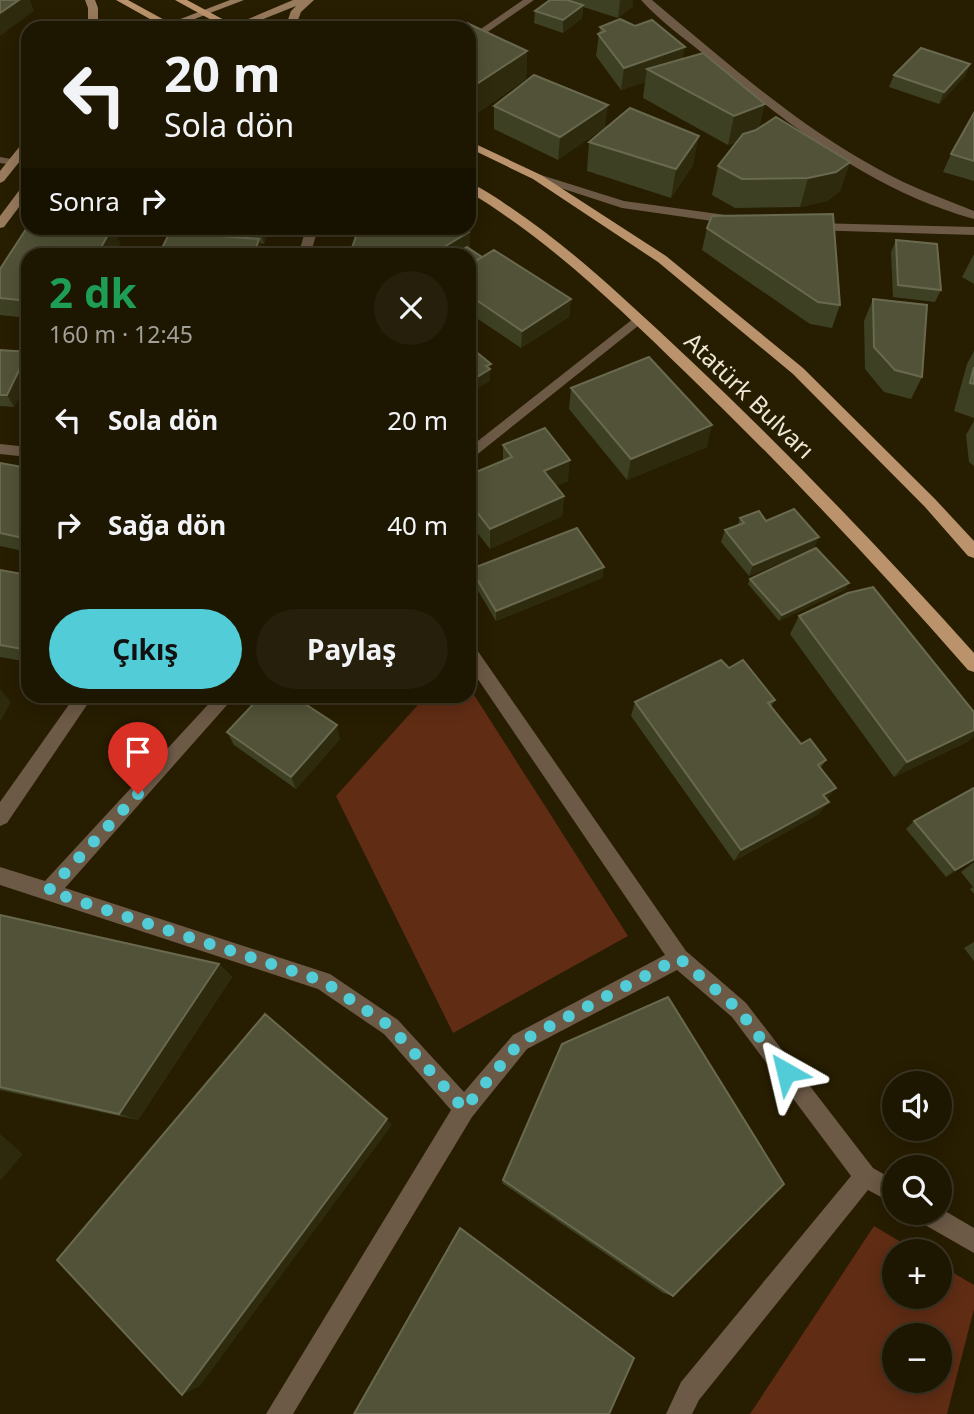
<!DOCTYPE html>
<html lang="tr">
<head>
<meta charset="utf-8">
<style>
  body { margin:0; font-family:"Noto Sans",sans-serif; background:#251f0b; color:#f1f3f6; height:100vh; display:flex; flex-direction:column; font-size:26px; white-space:nowrap }
  * { box-sizing:border-box; margin:0 }
  p { font-size:23px; color:#a09f99 }
  .icon { flex:none; width:38px; height:38px; fill:none; stroke:currentColor; stroke-width:2; stroke-linecap:round; stroke-linejoin:round }
  .map { position:relative; flex:1; overflow:hidden }
  .details { position:absolute; left:21px; top:248px; width:455px; height:455px; display:flex; flex-direction:column; background:#1d1601; border-radius:21px; box-shadow:0 4px 18px #0003,0 0 0 2px #3b3523 }
  .details>* { flex:none }
  .top-card { position:absolute; left:21px; top:21px; width:455px; height:214px; border-radius:21px; box-shadow:0 4px 18px #0003,0 0 0 2px #3b3523; background:#1d1601; color:#f1f3f6; overflow:hidden }
  .fabs { position:absolute; left:882px; top:1071px; display:grid; gap:14px }
  .fabs a { display:grid; place-items:center; width:70px; height:70px; border-radius:50%; background:#1d1601; box-shadow:0 4px 18px #0003,0 0 0 2px #3b3523; font-size:35px }
  .pin { position:absolute; display:grid; place-items:center; width:60px; height:60px; color:#fff; margin:-72px -30px; border-radius:50% 50% 50% 0; rotate:-45deg; box-shadow:0 0 7px #0007 }
  .pin .icon { rotate:45deg }
  .me { position:absolute; width:77px; margin:-38px; rotate:323deg; stroke-linejoin:round; filter:drop-shadow(0 0 5px #0008) }
  .turn { display:flex; align-items:center; gap:24px; height:147px; padding:0 28px; font-size:32px }
  .turn .icon { width:91px; height:91px; stroke-width:2.5 }
  .turn b { display:block; font-size:49px; line-height:60px }
  .then { display:flex; align-items:center; height:66px; padding:0 28px; background:#0003; gap:14px; font-size:26px }
  .round { display:grid; place-items:center; flex:none; width:74px; height:74px; border-radius:37px; background:#251f0b }
  .overview { display:flex; align-items:center; justify-content:space-between; height:119px; padding:0 28px }
  h1 { font-size:42px; font-weight:700; line-height:52px; color:#1e9e55 }
  .button { display:flex; gap:14px; margin-top:auto; padding:14px 28px }
  .button a { flex:1; height:80px; border-radius:42px; background:#52ccd6; color:#111; font-size:28px; font-weight:700; line-height:80px; text-align:center }
  .button a+a { background:#251f0b; color:#f1f3f6 }
  ul { padding:0; list-style:none }
  li { display:flex; align-items:center; gap:21px; height:105px; padding:0 28px }
  li div { flex:1 }
  li b { display:block; font-size:26px }
  li em { font-style:normal }
  .map>svg:first-child { display:block }
  .green { fill:#602c14; fill-rule:evenodd }
  .lines { fill:none; stroke-linecap:round; stroke-linejoin:round }
  .minor { fill:#6c5946; fill-rule:evenodd }
  .secondary { fill:#987a5c; fill-rule:evenodd }
  .primary { fill:#ba936c; fill-rule:evenodd }
  .wall { fill:#3e4023 }
  .shaded-wall { fill:#2d2a0e }
  .building { fill:#515237; stroke:#696950; stroke-width:2 }
  .route { stroke:#52ccd6; stroke-width:12; stroke-dasharray:0 21.6 }
  .labels { text-anchor:middle; dominant-baseline:central; stroke-width:7; stroke-linejoin:round; paint-order:stroke }
  .street-label { font-size:24px; fill:#ede7d6; stroke:#271d01 }
</style>
</head>
<body>
<div class="map">
<svg width="974" height="1414" viewBox="0 0 974 1414">
  <rect width="100%" height="100%" fill="#271d01"/>
  <g class="green">
    <polygon points="469,687 628,936 453,1033 336,796 425,697 469,696"/>
    <path d="M 874,1226 L 916,1251 L 894,1251 L 894,1297 L 940,1297 L 940,1265 L 974,1285 L 974,1309 L 947,1414 L 750,1414 ZM 894,1335 L 940,1335 L 940,1381 L 894,1381 Z"/>
  </g>
  <g class="lines">
    <g class="minor">
      <polygon points="523,0 534,0 469,45 469,37"/>
      <path d="M 641,0 L 652,0 C 725,61 796,125 880,170 C 910,187 942,198 974,211 L 974,219 C 872,191 785,123 706,56 C 684,38 660,21 641,0 Z"/>
      <polygon points="0,157 17,160 19,162 13,165 0,163"/>
      <polygon points="533,175 541,175 624,201 733,216 739,220 733,224 622,208 533,179"/>
      <polygon points="813,223 974,227 974,235 809,230 807,227"/>
      <polygon points="306,228 318,228 310,256 298,256"/>
      <polygon points="638,315 645,319 643,322 469,461 469,448"/>
      <polygon points="0,444 28,447 28,457 0,454"/>
      <polygon points="469,645 475,647 686,951 746,1003 873,1168 894,1180 894,1204 868,1190 699,1400 692,1414 666,1414 681,1382 851,1176 732,1017 677,970 527,1049 472,1117 293,1414 266,1414 451,1110 384,1034 318,989 0,885 0,867 45,881 216,696 235,696 65,888 330,974 398,1020 464,1092 513,1035 665,955 469,666"/>
      <polygon points="75,696 93,696 7,823 0,826 0,802"/>
      <polygon points="940,1208 974,1228 974,1253 918,1221 914,1213 940,1213"/>
    </g>
    <g class="secondary">
      <polygon points="85,0 95,0 98,8 98,28 88,28 88,8"/>
      <polygon points="230,0 244,0 171,28 157,28"/>
      <polygon points="293,0 314,0 301,12 295,28 285,28 291,11 296,6 241,28 227,28"/>
      <polygon points="28,140 28,151 4,181 0,183 0,171 24,141"/>
      <polygon points="28,183 28,195 4,227 0,228 0,216 24,184"/>
    </g>
    <g class="primary">
      <polygon points="116,0 128,0 179,28 166,28"/>
      <polygon points="175,0 187,0 239,28 226,28"/>
      <polygon points="469,141 541,175 666,256 803,368 935,499 974,541 974,558 968,556 925,507 793,374 658,262 533,179 469,148"/>
      <path d="M 469,183 C 483,188 498,199 510,207 C 550,234 587,265 622,297 C 746,409 863,529 974,653 L 974,672 L 968,670 C 877,566 783,466 684,371 C 617,306 550,241 469,192 Z"/>
    </g>
  </g>
  <g class="wall">
    <polygon points="550,0 633,0 633,6 618,18 583,7 582,18 563,33 534,23 535,11"/>
    <polygon points="600,27 683,58 759,128 850,162 840,191 827,201 800,207 735,208 712,195 718,166 737,142 728,145 643,98 645,82 621,90 596,56"/>
    <polygon points="469,28 527,51 526,79 473,116 469,114"/>
    <polygon points="970,64 965,76 939,104 889,87 894,75"/>
    <polygon points="608,105 558,160 494,129 494,106"/>
    <polygon points="974,113 974,181 943,172 951,154"/>
    <polygon points="589,142 693,165 671,198 587,171"/>
    <polygon points="28,228 125,228 121,234 116,234 120,244 113,256 28,256 28,318 0,315 0,269"/>
    <polygon points="177,228 270,228 264,244 260,243 263,256 158,256 179,233"/>
    <polygon points="707,228 840,305 832,328 810,324 702,250"/>
    <polygon points="469,232 470,249 482,257 571,299 569,317 521,348 469,313"/>
    <polygon points="896,240 941,290 935,302 893,297 891,252"/>
    <polygon points="974,254 974,284 962,277"/>
    <polygon points="873,299 922,377 911,399 884,392 865,369 864,321"/>
    <polygon points="0,350 28,352 28,377 14,407 0,406"/>
    <polygon points="974,351 974,418 954,411 967,364"/>
    <polygon points="571,388 707,447 627,480 569,409"/>
    <polygon points="974,421 974,466 969,462 966,435"/>
    <polygon points="503,445 568,481 556,486 564,496 562,516 490,549 469,522 469,475 503,461"/>
    <polygon points="0,463 28,468 28,552 0,546"/>
    <polygon points="740,518 766,521 814,549 749,576 721,542 725,530 738,525"/>
    <polygon points="604,567 602,578 496,621 471,579 471,569"/>
    <polygon points="0,570 28,575 28,662 0,657"/>
    <polygon points="750,579 846,589 779,621 748,584"/>
    <polygon points="799,616 969,741 894,777 790,634"/>
    <polygon points="729,668 775,700 771,707 801,744 826,760 821,768 827,800 819,814 734,861 631,716 635,702"/>
    <polygon points="227,732 340,739 296,789 234,745"/>
    <polygon points="914,821 974,860 946,877 906,829"/>
    <polygon points="974,862 974,894 970,889 973,887 961,872"/>
    <polygon points="0,915 219,964 232,977 138,1120 0,1090"/>
    <polygon points="974,942 974,961 964,948"/>
    <polygon points="503,1180 673,1296 663,1293 502,1183"/>
  </g>
  <g class="shaded-wall">
    <polygon points="19,0 30,0 34,11 0,36 0,13"/>
    <polygon points="620,0 633,0 633,6 618,18"/>
    <polygon points="583,5 582,18 563,33 563,20"/>
    <polygon points="685,47 681,70 647,69 645,82 621,90 624,68"/>
    <polygon points="527,51 526,79 473,116 472,87"/>
    <polygon points="970,64 965,76 939,104 944,92"/>
    <polygon points="765,104 758,133 728,145 734,116"/>
    <polygon points="608,105 605,128 558,160 560,137"/>
    <polygon points="699,136 693,165 671,198 676,169"/>
    <polygon points="850,162 840,191 827,201 800,207 808,178"/>
    <polygon points="112,228 113,228 120,244 113,256 96,256"/>
    <polygon points="119,228 125,228 121,234"/>
    <polygon points="260,228 270,228 264,244"/>
    <polygon points="469,232 470,250 460,256 429,256"/>
    <polygon points="259,239 263,256 253,256"/>
    <polygon points="571,299 569,317 521,348 522,331"/>
    <polygon points="28,352 28,377 14,407 7,395"/>
    <polygon points="491,364 490,381 469,394 469,382 486,366"/>
    <polygon points="712,425 707,447 627,480 631,459"/>
    <polygon points="570,460 568,481 542,492 544,471"/>
    <polygon points="564,496 562,516 490,549 490,529"/>
    <polygon points="819,537 814,549 749,576 753,565"/>
    <polygon points="604,567 602,578 496,621 496,611"/>
    <polygon points="849,583 846,589 779,621 782,615"/>
    <polygon points="28,639 28,656 22,649"/>
    <polygon points="0,689 11,702 0,722"/>
    <polygon points="337,725 340,739 296,789 291,777"/>
    <polygon points="974,730 974,736 969,741 894,777 907,762"/>
    <polygon points="836,788 827,800 823,795"/>
    <polygon points="829,802 819,814 734,861 741,850"/>
    <polygon points="974,859 974,860 946,877 955,870"/>
    <polygon points="219,964 232,977 138,1120 119,1114"/>
    <polygon points="387,1119 392,1125 200,1386 182,1395"/>
    <polygon points="0,1134 23,1154 0,1181"/>
  </g>
  <g class="building">
    <polygon points="0,0 19,0 0,13"/>
    <polygon points="550,0 567,0 583,5 563,20 535,11"/>
    <polygon points="620,19 635,26 652,20 685,47 624,68 598,34 605,31 600,27"/>
    <polygon points="467,23 527,51 472,87 469,85 469,28 459,28"/>
    <polygon points="921,48 970,64 944,92 894,75"/>
    <polygon points="703,53 765,104 734,116 647,69"/>
    <polygon points="534,75 608,105 560,137 494,106"/>
    <polygon points="630,108 699,136 676,169 589,142"/>
    <polygon points="974,113 974,161 951,154"/>
    <polygon points="776,117 850,162 836,172 808,178 742,179 718,166 743,134 756,130"/>
    <polygon points="833,214 840,305 818,302 707,228 712,216"/>
    <polygon points="28,226 28,228 112,228 96,256 28,256 28,301 0,298 0,269"/>
    <polygon points="359,228 463,228 469,232 429,256 349,256"/>
    <polygon points="170,232 259,239 253,256 158,256"/>
    <polygon points="896,240 937,244 941,290 898,285"/>
    <polygon points="467,247 482,257 469,265 469,256 453,256"/>
    <polygon points="494,250 571,299 522,331 469,295 469,265"/>
    <polygon points="873,299 927,305 922,377 895,370 874,347"/>
    <polygon points="469,346 491,364 486,366 490,369 469,382"/>
    <polygon points="0,350 28,352 7,395 0,395"/>
    <polygon points="649,357 712,425 631,459 571,388"/>
    <polygon points="974,367 974,384 970,383"/>
    <polygon points="545,428 570,460 544,471 564,496 490,529 469,502 469,475 512,457 503,445"/>
    <polygon points="0,463 28,468 28,539 0,533"/>
    <polygon points="794,509 819,537 753,565 725,530 744,523 740,518 759,511 766,521"/>
    <polygon points="577,528 604,567 496,611 471,569"/>
    <polygon points="816,548 849,583 782,615 750,579"/>
    <polygon points="0,570 28,575 28,639 22,649 0,645"/>
    <polygon points="873,587 974,712 974,730 907,762 799,616 848,593"/>
    <polygon points="721,660 729,668 743,660 775,700 768,703 801,744 810,739 826,760 818,765 836,788 823,795 829,802 741,850 635,702"/>
    <polygon points="261,696 293,696 337,725 291,777 227,732"/>
    <polygon points="974,788 974,859 955,870 914,821"/>
    <polygon points="0,915 219,964 119,1114 0,1087"/>
    <polygon points="668,997 784,1184 673,1296 503,1180 562,1044"/>
    <polygon points="265,1014 387,1119 182,1395 57,1260"/>
    <polygon points="460,1228 634,1358 609,1414 354,1414"/>
  </g>
  <g class="lines">
    <polyline class="route" points="138,794 48,891 323,981 391,1027 464,1109 520,1042 679,958 739,1010 786,1072"/>
  </g>
  <g class="labels">
    <g class="street-label">
      <text transform="translate(750 395) rotate(44)">Atatürk Bulvarı</text>
    </g>
  </g>
</svg>
<div class="fabs">
<a><svg class="icon" aria-label="sound" viewBox="0 0 24 24"><path d="M4 9h4l5-4v14l-5-4H4zM17 9q2 3 0 6"/></svg></a>
<a><svg class="icon" aria-label="search" viewBox="0 0 24 24"><circle cx="10" cy="10" r="6"/><path d="M15 15l6 6"/></svg></a>
<a>+</a>
<a>−</a>
</div>
<div class="pin" style="left:138px;top:794px;background:#d93025"><svg class="icon" aria-label="arrive" viewBox="0 0 24 24"><path d="M6 21V4h12l-3 4 3 4H6"/></svg></div>
<svg class="me" style="left:786px;top:1072px" viewBox="-20 -20 40 40"><path d="M0-17L14 15 0 8-14 15z" fill="#52ccd6" stroke="#fff" stroke-width="4"/></svg>
<div class="top-card">
<div class="turn"><svg class="icon" aria-label="left" viewBox="0 0 24 24"><path d="M17 20v-9H6M10 6l-5 5 5 5"/></svg><div><b>20 m</b>Sola dön</div></div>
<div class="then">Sonra<svg class="icon" aria-label="right" viewBox="0 0 24 24"><path d="M7 20v-9h11M14 6l5 5-5 5"/></svg></div>
</div>
<section class="details">
<div class="overview"><div><h1>2 dk</h1><p>160 m · 12:45</p></div><a class="round"><svg class="icon" aria-label="close" viewBox="0 0 24 24"><path d="M6 6l12 12M18 6L6 18"/></svg></a></div>
<ul>
<li><svg class="icon" aria-label="left" viewBox="0 0 24 24"><path d="M17 20v-9H6M10 6l-5 5 5 5"/></svg><div><b>Sola dön</b></div><em>20 m</em></li>
<li><svg class="icon" aria-label="right" viewBox="0 0 24 24"><path d="M7 20v-9h11M14 6l5 5-5 5"/></svg><div><b>Sağa dön</b></div><em>40 m</em></li>
</ul>
<div class="button"><a>Çıkış</a><a>Paylaş</a></div>
</section>
</div>
</body>
</html>
